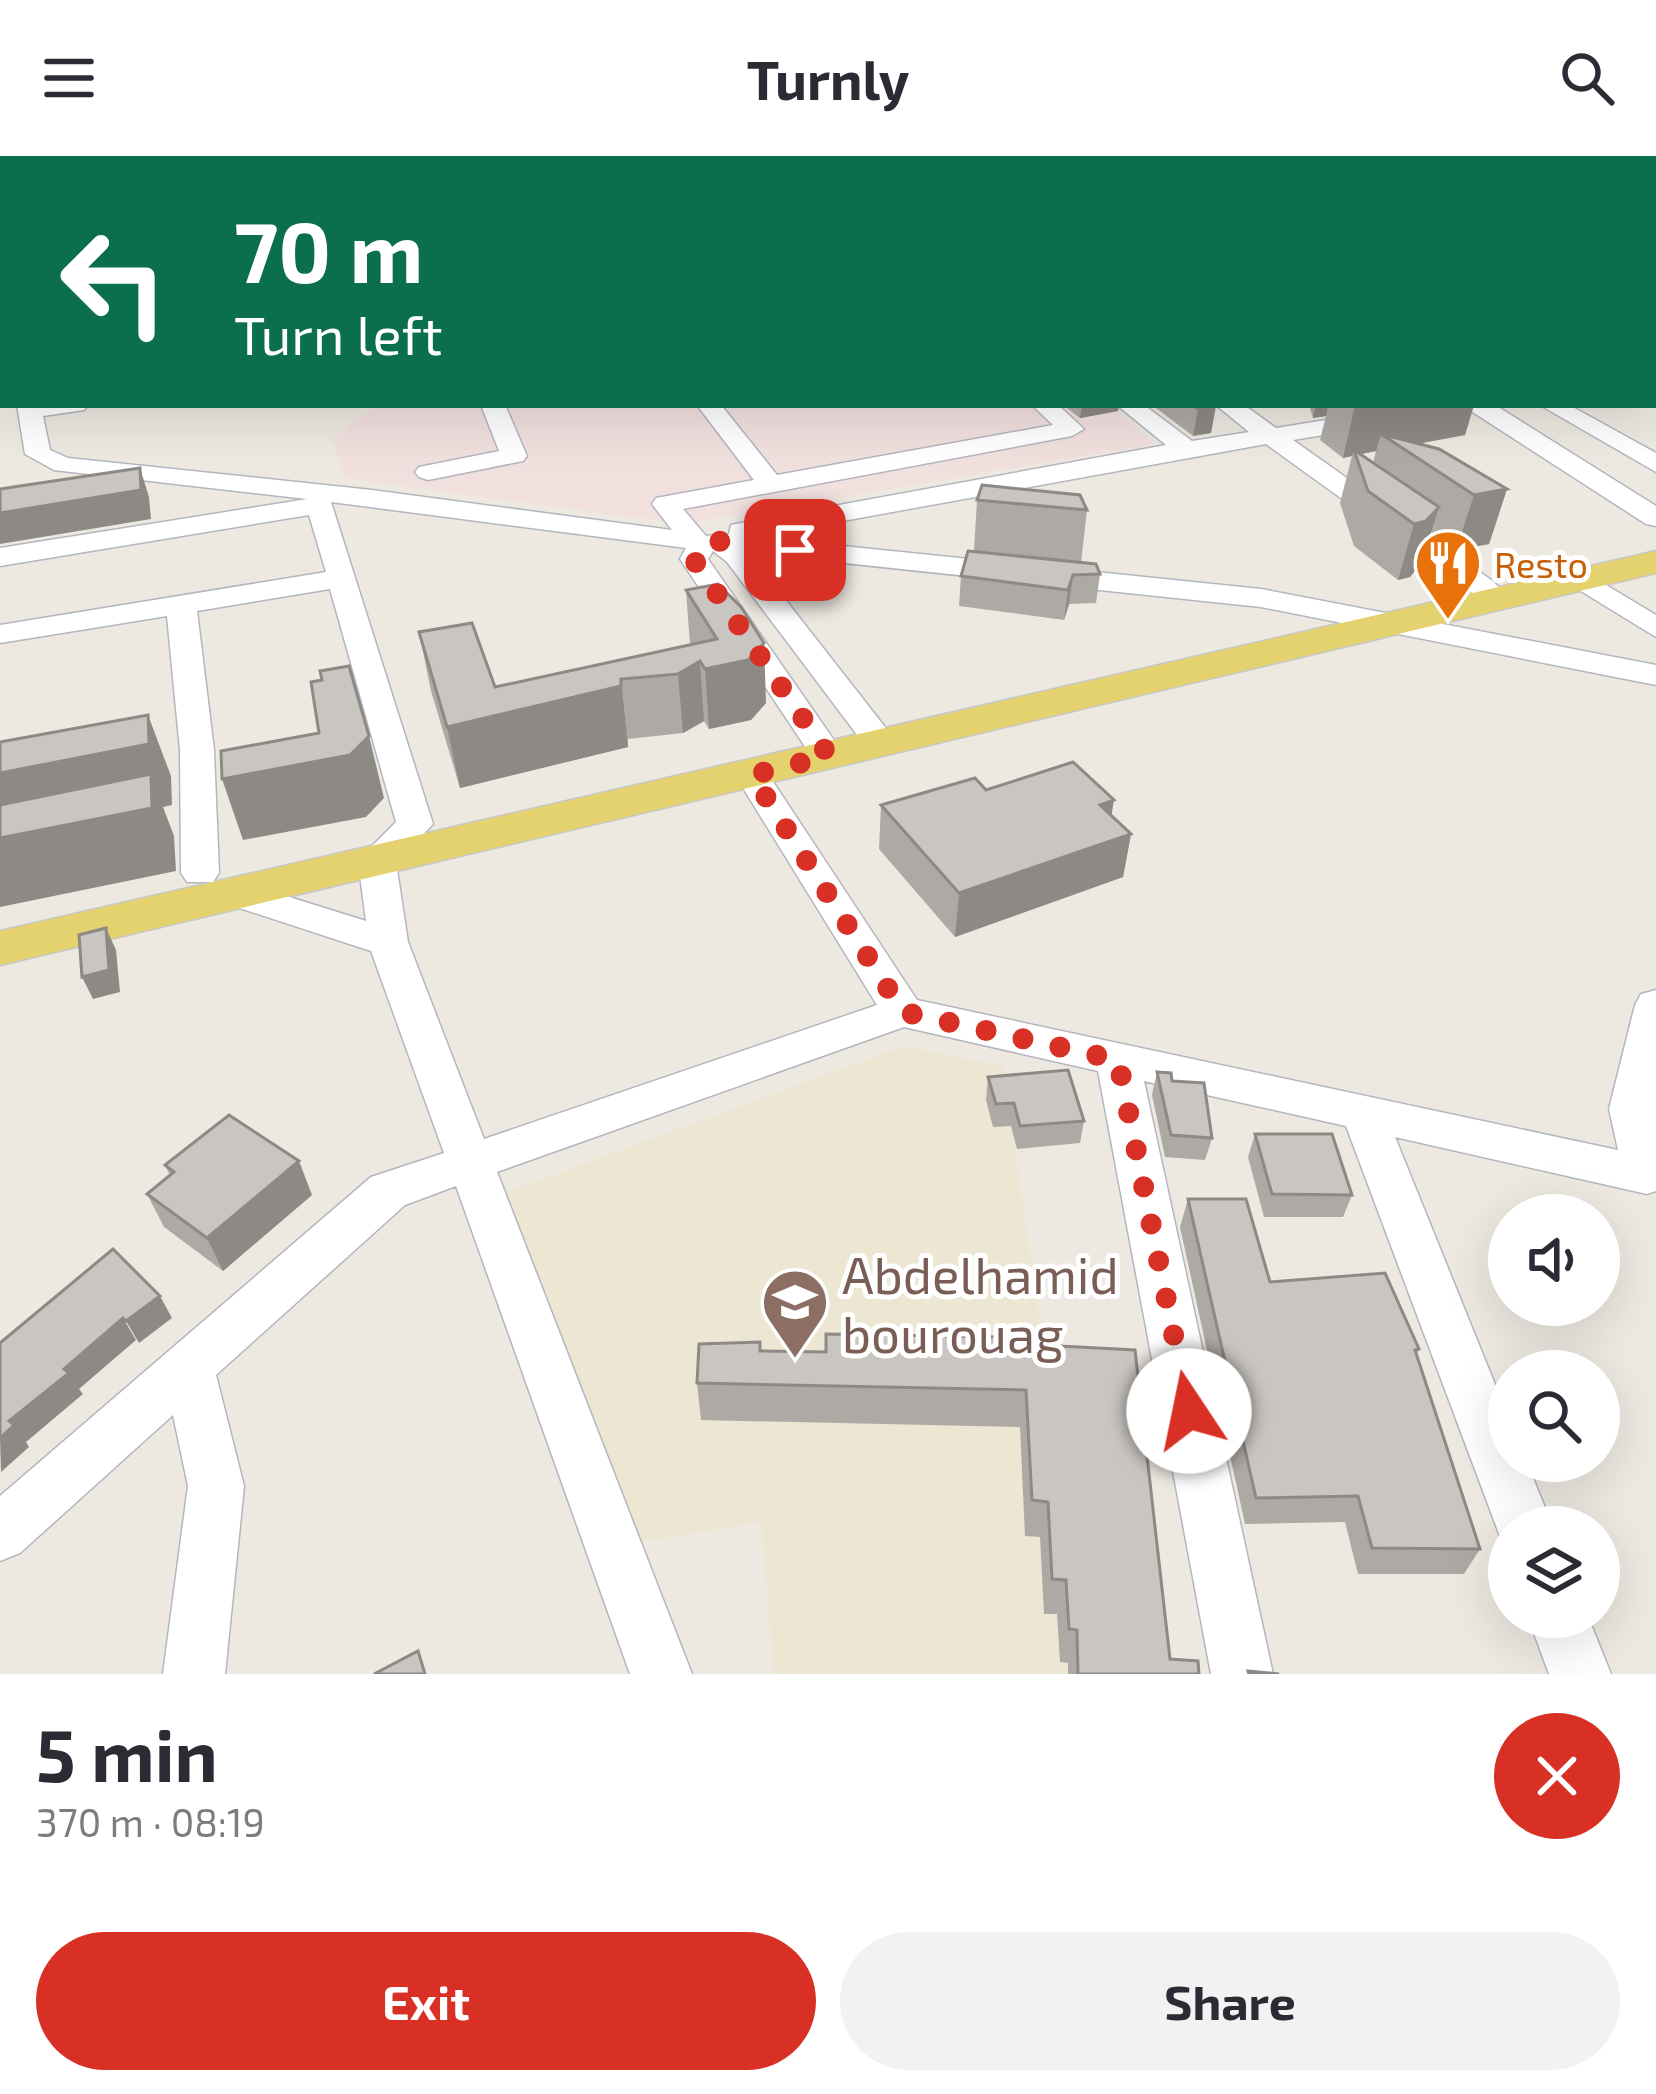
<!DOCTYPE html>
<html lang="en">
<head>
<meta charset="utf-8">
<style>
  body { margin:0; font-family:"Exo 2",sans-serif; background:#f2f2f3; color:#2b2b33; height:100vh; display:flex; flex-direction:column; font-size:45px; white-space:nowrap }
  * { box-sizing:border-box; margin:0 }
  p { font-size:39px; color:#7c7c81 }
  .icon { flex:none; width:66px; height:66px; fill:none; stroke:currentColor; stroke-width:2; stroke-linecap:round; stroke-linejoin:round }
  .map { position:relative; height:1518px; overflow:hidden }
  .drawer { display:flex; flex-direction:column; background:#fff; flex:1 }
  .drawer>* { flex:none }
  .guide { position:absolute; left:0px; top:0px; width:1656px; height:252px; box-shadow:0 12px 48px #0002; background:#0b6e4f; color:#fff; overflow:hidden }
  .fabs { position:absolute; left:1488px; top:1038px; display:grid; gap:24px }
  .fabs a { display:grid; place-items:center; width:132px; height:132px; border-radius:50%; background:#fff; box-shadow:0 12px 48px #0002; font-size:60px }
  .pin { position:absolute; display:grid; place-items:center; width:102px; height:102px; color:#fff; margin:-51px; border-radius:24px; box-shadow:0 6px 18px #0006 }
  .me { position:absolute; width:132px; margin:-66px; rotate:349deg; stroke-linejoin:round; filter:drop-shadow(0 0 9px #0008) }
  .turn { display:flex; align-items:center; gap:42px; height:252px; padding:0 36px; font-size:54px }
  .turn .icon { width:156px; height:156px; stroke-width:2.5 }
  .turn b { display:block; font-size:84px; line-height:102px }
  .round { display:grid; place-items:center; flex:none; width:126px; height:126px; border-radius:63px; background:#f2f2f3 }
  .summary { display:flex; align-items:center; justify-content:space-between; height:204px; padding:0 36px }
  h1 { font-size:72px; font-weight:700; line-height:90px }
  .button { display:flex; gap:24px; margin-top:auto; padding:24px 36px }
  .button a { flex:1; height:138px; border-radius:72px; background:#d93025; color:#fff; font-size:48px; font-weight:700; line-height:138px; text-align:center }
  .button a+a { background:#f2f2f3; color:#2b2b33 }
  header { display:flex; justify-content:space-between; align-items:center; height:156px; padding:0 36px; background:#fff; font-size:54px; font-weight:700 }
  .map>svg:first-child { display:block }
  .education { fill:#ece6d2 }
  .medical { fill:#f2e0df }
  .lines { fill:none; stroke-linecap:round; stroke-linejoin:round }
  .minor-casing { stroke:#b4b6bf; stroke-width:3 }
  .major-casing { stroke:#c8c8c8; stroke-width:3 }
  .minor { fill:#fff; fill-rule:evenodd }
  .major { fill:#e4d26f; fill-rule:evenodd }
  .wall { fill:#ada9a5; fill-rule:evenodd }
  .shaded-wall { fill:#8d8a86 }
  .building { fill:#c9c5c0; stroke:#8d8a86; stroke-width:3 }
  .route { stroke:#d93025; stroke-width:21; stroke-dasharray:0 37.8 }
  .labels { text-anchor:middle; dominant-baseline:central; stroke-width:10; stroke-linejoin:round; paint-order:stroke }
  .far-food-label { font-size:36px; fill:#c56008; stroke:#fff; text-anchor:start }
  .near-education-label { font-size:51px; fill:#785e54; stroke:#fff; text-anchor:start }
</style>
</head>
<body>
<header><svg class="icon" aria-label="menu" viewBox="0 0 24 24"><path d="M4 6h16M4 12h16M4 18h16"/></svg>Turnly<svg class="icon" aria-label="search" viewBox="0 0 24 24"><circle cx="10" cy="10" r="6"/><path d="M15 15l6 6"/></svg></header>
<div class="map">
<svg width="1656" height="1518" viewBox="0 0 1656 1518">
  <rect width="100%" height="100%" fill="#ede9e1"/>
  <polygon class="education" points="904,890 1003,910 1091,1518 774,1518 761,1366 614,1391 483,1045"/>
  <polygon class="medical" points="377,249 1107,249 1156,288 684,368 345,322 332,283"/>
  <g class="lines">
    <g class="minor-casing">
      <g id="minor">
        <rect x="251" y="0" width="16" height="3"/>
        <polygon points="435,0 468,0 434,3"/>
        <polygon points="842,0 860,0 862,3 844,3"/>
        <polygon points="963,0 979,0 980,3 964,3"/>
        <polygon points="1174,0 1190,0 1191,3 1175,3"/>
        <polygon points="1290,0 1310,0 1312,3 1292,3"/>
        <polygon points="17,249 88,249 84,254 43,260 50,294 68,302 372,334 672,374 652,348 656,342 754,324 697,249 721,249 777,319 1053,269 1032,249 1058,249 1084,273 1072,280 683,353 706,380 729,378 731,369 741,367 1166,289 1117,249 1144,249 1192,285 1249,276 1216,249 1244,249 1276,272 1420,249 1495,249 1656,350 1656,370 1646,368 1471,255 1293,284 1494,426 1499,432 1494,438 1474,438 1266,288 755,381 1261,433 1656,509 1656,529 1261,451 749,397 899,589 894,596 870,596 727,406 713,395 708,403 845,600 840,607 816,607 680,403 686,392 331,346 433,668 396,707 408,786 484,983 877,849 735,619 740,612 764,612 917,844 1618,994 1609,953 1635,849 1641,838 1656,834 1656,1035 1647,1038 1395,981 1509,1263 1509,1305 1526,1305 1553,1371 1509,1371 1509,1393 1504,1391 1346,970 1144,925 1273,1518 1211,1518 1098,915 904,871 497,1016 692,1518 630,1518 456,1030 405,1049 216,1219 244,1330 225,1518 163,1518 188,1330 173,1259 20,1397 0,1405 0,1340 371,1021 444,997 371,795 221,746 216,737 221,728 235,724 366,765 358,704 396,666 330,433 197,455 214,594 219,717 213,726 187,726 181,717 180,594 167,460 0,487 0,469 326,416 309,359 0,410 0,392 307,343 54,314 25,298"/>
        <polygon points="481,249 505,249 527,300 523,305 428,324 419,321 415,316 419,311 499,295"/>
        <polygon points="1540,249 1569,249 1656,297 1656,316"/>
        <polygon points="1581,414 1656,459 1656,481 1571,429 1566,423"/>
        <polygon points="1528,1461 1588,1461 1611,1518 1549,1518"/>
      </g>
    </g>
    <g class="major-casing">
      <polygon id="major" points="1656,395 1656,417 0,809 0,775"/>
    </g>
    <use href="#minor" class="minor"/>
    <use href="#major" class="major"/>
  </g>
  <g class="wall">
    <polygon points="1063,249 1119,249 1118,255 1080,262"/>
    <polygon points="1152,249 1214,249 1211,277 1193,280"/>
    <path d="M 1309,249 L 1474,249 L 1465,279 L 1419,287 L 1507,333 L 1489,388 L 1456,394 L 1431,376 L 1422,406 L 1410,421 L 1398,424 L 1354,390 L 1340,347 L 1352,300 L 1343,302 L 1320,284 L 1326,260 L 1313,262 ZM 1376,295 L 1373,307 L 1361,298 Z"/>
    <polygon points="977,344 1087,354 1081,407 1100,418 1096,447 1069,448 1064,464 959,450 961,420 974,396"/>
    <polygon points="686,434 766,547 751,564 709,573 704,565 683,577 628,583 628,591 460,632 431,535 419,476 495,531 690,489"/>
    <polygon points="986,634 1111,659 1131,678 1123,721 955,781 879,693 881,649"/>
    <polygon points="1157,916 1172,925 1212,982 1205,1004 1165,1001 1152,939"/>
    <polygon points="988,921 1084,965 1080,987 1017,993 1011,970 993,971 986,944"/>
    <polygon points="1255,978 1352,1039 1343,1061 1264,1061 1248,1001"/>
    <polygon points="165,1009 312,1039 223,1115 164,1071 147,1038 170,1020"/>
    <polygon points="1188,1043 1270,1126 1419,1193 1417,1198 1480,1393 1464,1418 1358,1418 1345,1366 1245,1368 1180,1071"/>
    <polygon points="1000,1187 1170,1503 1199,1518 1068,1518 1068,1507 1060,1506 1057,1458 1044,1458 1040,1381 1025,1380 1020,1271 701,1264 697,1227 761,1195 826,1196"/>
  </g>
  <g class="shaded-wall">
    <rect x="1653" y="75" width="3" height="41"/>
    <polygon points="1656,192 1656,238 1653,239 1653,193"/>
    <polygon points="1082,249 1119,249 1118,255 1080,262"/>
    <polygon points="1316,249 1328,249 1326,260 1313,262"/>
    <polygon points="1355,249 1474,249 1465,279 1401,291 1381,278 1376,295 1356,299 1354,294 1352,300 1343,302"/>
    <polygon points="1216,250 1211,277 1193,280 1198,253"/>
    <polygon points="140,312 149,341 151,363 0,388 0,357"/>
    <polygon points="1507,333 1489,388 1456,394 1474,339"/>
    <polygon points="1439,351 1422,406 1410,421 1398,424 1414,368"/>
    <polygon points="1073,419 1069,448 1064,464 1068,434"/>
    <polygon points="764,487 766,547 751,564 709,573 705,513"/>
    <polygon points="700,505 704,565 683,577 678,518"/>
    <polygon points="621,523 628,591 460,632 447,571"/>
    <polygon points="148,559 171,620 172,649 163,651 174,680 176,715 0,751 0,617"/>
    <polygon points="369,580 384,642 366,661 243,684 222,623"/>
    <polygon points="1114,644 1107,686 1131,678 1123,721 955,781 959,737 1100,649"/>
    <polygon points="106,772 116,794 120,836 93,843 82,821"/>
    <polygon points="299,1005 312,1039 223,1115 207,1082"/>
    <polygon points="160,1140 172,1162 139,1187 126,1165"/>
    <polygon points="123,1162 136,1184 79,1233 83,1238 26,1286 29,1291 1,1316 0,1282 9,1265 64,1213"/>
  </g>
  <g class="building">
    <polygon points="902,0 921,0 926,3 900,3"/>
    <polygon points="1653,43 1656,44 1656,75 1653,75"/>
    <polygon points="1653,93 1656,95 1656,140 1653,139"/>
    <polygon points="1656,144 1656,192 1653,193 1653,145"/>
    <polygon points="1192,249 1214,249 1216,250 1198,253"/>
    <polygon points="1381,278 1439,293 1507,333 1474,339"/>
    <polygon points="1354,294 1439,351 1426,365 1414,368 1368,335"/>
    <polygon points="140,312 141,334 0,357 0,333"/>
    <polygon points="982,329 1080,339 1087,354 977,344"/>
    <polygon points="968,395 1096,408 1100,418 1073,419 1068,434 961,420"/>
    <polygon points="718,428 741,451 764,487 748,504 705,513 700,505 678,518 621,523 621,530 447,571 419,476 472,467 495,531 717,483 686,434"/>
    <polygon points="349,510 369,580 350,599 222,623 221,595 319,577 311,526 322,524 320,515"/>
    <polygon points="148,559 149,588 0,617 0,586"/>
    <polygon points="1073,606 1114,644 1100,649 1131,678 959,737 881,649 975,622 986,634"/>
    <polygon points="151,618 152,652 0,682 0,649"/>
    <polygon points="106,772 109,814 82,821 79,779"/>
    <polygon points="1068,914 1084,965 1020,970 1014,947 996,948 988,921"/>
    <polygon points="1157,916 1171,917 1172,925 1204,927 1212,982 1171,979"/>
    <polygon points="229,959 299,1005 207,1082 147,1038 174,1016 165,1009"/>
    <polygon points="1255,978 1332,978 1352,1039 1272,1038"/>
    <polygon points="1188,1043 1246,1043 1270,1126 1385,1117 1419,1193 1415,1194 1480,1393 1372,1392 1358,1340 1256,1342"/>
    <polygon points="113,1093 160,1140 126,1165 123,1162 64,1213 69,1217 9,1265 14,1269 0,1282 0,1187"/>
    <polygon points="826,1178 1000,1181 1000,1187 1135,1194 1170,1503 1198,1505 1199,1518 1078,1518 1077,1474 1069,1473 1066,1424 1052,1423 1048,1346 1032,1344 1026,1234 697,1227 699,1188 760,1186 760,1195 826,1196"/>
    <polygon points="418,1495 425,1518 374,1518"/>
    <polygon points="1248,1515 1279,1518 1249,1518"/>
  </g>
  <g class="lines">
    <polyline class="route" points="795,394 717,385 701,391 694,404 829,600 752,619 903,856 1118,904 1189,1255"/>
  </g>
  <defs>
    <g id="restaurant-pin" transform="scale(3.45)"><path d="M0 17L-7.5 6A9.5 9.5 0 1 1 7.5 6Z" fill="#e8710a" stroke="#fff"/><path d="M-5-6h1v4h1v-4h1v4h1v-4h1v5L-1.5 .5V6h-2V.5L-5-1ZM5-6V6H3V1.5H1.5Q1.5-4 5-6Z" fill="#fff"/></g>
    <g id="school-pin" transform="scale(3.45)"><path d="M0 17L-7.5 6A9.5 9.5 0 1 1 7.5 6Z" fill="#8d6e63" stroke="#fff"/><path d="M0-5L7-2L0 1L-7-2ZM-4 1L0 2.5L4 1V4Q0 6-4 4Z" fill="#fff"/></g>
  </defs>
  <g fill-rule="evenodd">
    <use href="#restaurant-pin" x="1448" y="407"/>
    <use href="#school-pin" x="795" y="1146"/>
  </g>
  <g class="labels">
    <g class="far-food-label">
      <text x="1494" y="407">Resto</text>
    </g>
    <g class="near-education-label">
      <text x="842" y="1117">Abdelhamid<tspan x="842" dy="59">bourouag</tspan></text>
    </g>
  </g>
</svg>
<div class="fabs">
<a><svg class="icon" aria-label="sound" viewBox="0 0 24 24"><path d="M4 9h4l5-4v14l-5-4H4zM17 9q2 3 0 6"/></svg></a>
<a><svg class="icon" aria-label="search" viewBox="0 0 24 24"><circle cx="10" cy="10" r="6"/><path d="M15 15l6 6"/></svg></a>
<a><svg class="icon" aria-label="layers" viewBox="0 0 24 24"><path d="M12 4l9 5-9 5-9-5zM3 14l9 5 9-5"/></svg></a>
</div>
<div class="pin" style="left:795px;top:394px;background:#d93025"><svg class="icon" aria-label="arrive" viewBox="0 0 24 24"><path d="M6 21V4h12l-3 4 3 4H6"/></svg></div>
<svg class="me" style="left:1189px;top:1255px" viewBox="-20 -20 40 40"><circle r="19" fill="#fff"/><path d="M0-13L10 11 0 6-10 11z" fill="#d93025"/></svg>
<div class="guide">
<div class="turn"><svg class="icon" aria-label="left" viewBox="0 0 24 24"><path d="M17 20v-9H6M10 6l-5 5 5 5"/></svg><div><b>70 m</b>Turn left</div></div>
</div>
</div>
<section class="drawer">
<div class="summary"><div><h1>5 min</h1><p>370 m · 08:19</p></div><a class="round" style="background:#d93025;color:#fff"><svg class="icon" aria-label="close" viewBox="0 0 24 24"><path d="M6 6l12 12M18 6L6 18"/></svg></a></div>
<div class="button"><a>Exit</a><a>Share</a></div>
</section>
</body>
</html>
